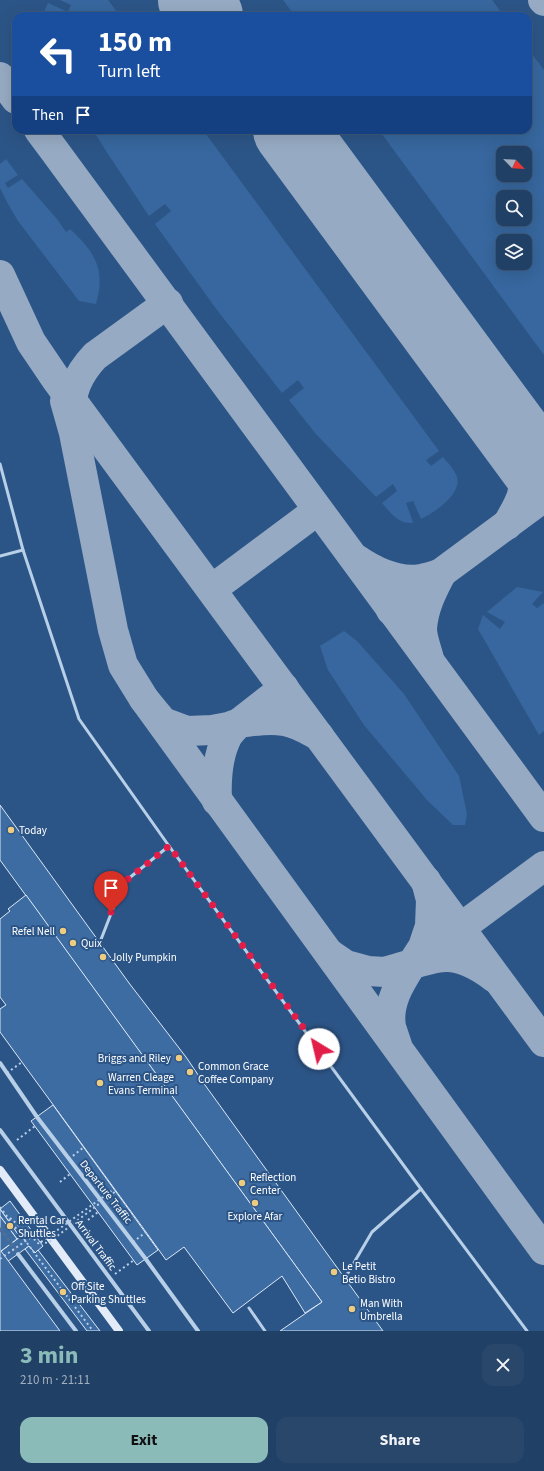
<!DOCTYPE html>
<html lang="en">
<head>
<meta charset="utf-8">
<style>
  body { margin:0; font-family:"Source Sans 3",sans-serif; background:#29476b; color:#f1f3f6; height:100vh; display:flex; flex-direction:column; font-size:15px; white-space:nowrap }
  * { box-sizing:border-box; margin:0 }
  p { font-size:13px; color:#a2afbf }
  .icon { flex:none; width:22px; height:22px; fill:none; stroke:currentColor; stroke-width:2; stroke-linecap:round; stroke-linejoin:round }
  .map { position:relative; height:1331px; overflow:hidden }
  .details { display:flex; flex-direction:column; background:#214065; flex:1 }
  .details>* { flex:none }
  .banner { position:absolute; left:12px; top:12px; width:520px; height:122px; border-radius:12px; box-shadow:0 4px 16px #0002,0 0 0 1px #3e5979; background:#1a4fa0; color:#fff; overflow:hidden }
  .needle { width:26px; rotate:115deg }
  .controls { position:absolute; left:496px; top:146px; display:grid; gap:8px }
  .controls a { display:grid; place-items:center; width:36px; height:36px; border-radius:8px; background:#214065; box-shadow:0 4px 16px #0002,0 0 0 1px #3e5979; font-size:20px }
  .pin { position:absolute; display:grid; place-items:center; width:34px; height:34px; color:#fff; margin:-41px -17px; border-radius:50% 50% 50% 0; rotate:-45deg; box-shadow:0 0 4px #0007 }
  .pin .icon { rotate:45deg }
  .me { position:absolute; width:44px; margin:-22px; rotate:324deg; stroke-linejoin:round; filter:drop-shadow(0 0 3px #0008) }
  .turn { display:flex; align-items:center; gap:14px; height:84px; padding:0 20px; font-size:18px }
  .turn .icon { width:52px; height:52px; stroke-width:2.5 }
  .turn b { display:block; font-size:28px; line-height:34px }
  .then { display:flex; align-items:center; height:38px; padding:0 20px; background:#0003; gap:8px; font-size:15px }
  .round { display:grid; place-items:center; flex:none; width:42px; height:42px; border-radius:12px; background:#29476b }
  .overview { display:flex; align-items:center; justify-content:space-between; height:68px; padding:0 20px }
  h1 { font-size:24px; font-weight:700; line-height:30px; color:#8bbbb9 }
  .primary-button { display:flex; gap:8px; margin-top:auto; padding:8px 20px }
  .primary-button a { flex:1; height:46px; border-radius:12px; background:#8bbbb9; color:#111; font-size:16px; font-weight:700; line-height:46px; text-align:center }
  .primary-button a+a { background:#29476b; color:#f1f3f6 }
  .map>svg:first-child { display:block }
  .green { fill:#37679e; fill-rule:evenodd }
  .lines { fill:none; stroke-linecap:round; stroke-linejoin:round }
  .taxiway { stroke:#96aac3; stroke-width:30 }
  .runway { stroke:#96aac3; stroke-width:74 }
  .building { fill:#3d6ca3; stroke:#dce8f6 }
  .street-tunnel { stroke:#4c6e99; stroke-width:4; stroke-dasharray:4 2; stroke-linecap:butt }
  .path { stroke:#b8cfe8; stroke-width:2; stroke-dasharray:2 3; stroke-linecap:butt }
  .lane { stroke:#b8cfe8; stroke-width:3 }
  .street { stroke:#b8cfe8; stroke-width:4 }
  .secondary { stroke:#e2ebf7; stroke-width:8 }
  .path-bridge { stroke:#b8cfe8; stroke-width:2; stroke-dasharray:2 3; stroke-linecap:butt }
  .route { stroke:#e11d48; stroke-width:7; stroke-dasharray:0 12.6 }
  .poi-dot { fill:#edcc81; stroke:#2c5587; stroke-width:1.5 }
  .labels { text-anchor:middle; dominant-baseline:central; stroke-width:4; stroke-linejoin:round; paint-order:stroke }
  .poi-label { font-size:11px; fill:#fff; stroke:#2c5587; text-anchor:start }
  .street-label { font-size:11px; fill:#fff; stroke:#2c5587 }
</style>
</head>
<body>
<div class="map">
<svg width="544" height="1331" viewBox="0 0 544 1331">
  <rect width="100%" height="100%" fill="#2c5587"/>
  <g class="green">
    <polygon points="60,0 108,0 120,16 42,16 48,3 68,12 71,5"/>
    <polygon points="283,0 492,0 504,16 295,16"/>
    <path d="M 528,49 L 544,70 L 544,355 L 379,130 L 528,130 ZM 503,153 L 525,153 L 525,175 L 503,175 ZM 503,197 L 525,197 L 525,219 L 503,219 ZM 503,241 L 525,241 L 525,263 L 503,263 Z"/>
    <path d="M 93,130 L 203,130 L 439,451 L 426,460 L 431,466 L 443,457 C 448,463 455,470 457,477 C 462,494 434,513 421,519 L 413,501 L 406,503 L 413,522 L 412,523 C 398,524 390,512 382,503 L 397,491 L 393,484 L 376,497 L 315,433 L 289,400 L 304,388 L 298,380 L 282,393 L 217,310 L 155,224 L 171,211 L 165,204 L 149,216 L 108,154 Z"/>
    <path d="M 6,159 L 18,175 L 5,183 L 8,188 L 22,179 L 57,219 L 66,232 L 70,229 C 95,252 106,270 96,304 L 79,301 L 18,221 L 8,204 L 0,188 L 0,164 Z"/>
    <polygon points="517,587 543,592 532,604 537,608 544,603 544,731 539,735 478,629 483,615 500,629 505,622 487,612"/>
    <polygon points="344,631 357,641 404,694 459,776 467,814 465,825 453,825 427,800 364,725 328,670 320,646"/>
  </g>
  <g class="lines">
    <g class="taxiway">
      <polyline points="543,0 544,1"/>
      <polyline points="0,77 16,99"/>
      <path d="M 39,130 C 209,358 375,589 544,817"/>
      <polyline points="0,275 31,342 56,379 544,1042"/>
      <polyline points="65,401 74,433 113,630 123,665 144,699 163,722 187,731 212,730 228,727 239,723 284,688"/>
      <path d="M 72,415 C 69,392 80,372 95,356 L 168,303"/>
      <path d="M 507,525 C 512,516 519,505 522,495 C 527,475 520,453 514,434"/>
      <path d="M 356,559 C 375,572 397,583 421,579 C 427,578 433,576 439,574"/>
      <polyline points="212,589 318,510"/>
      <polyline points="391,610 544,497"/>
      <path d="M 429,659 C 427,650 422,638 422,629 C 423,609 432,591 441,574"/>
      <polyline points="144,699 544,1250"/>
      <path d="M 217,801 C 216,780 217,757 227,737 C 230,732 235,727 239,723 C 253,721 270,718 284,721 C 297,723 308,730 319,736"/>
      <polyline points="444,940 544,866"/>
      <polyline points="330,954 346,965 368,971 385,972 412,964 423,947 430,926 431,900 426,881"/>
      <path d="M 397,1045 C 395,1039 393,1033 391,1027 C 387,1003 400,983 412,964 C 424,961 437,956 449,957 C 466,958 482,968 495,978"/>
    </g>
    <g class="runway">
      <polyline points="195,0 206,16"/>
      <polyline points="290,130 544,475"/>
    </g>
  </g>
  <g class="building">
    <polygon points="0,805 129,983 186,1057 205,1085 383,1331 280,1331 322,1302 0,860"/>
    <polygon points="26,895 322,1302 305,1313 282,1276 233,1313 184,1247 166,1260 146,1232 0,1032 0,1009 6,1005 0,997 0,919 10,911 8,909"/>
    <polygon points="53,1105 158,1250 137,1265 31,1121"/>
    <polygon points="10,1201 43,1246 35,1253 29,1246 0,1267 0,1252 20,1237 0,1209"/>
    <polygon points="0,1209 20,1237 17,1239 0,1216"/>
    <polygon points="0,1216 17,1239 1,1251 60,1331 0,1331"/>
    <polygon points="29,1246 35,1253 38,1250 100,1331 87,1331 25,1249"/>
  </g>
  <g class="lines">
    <polyline class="street-tunnel" points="0,1228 18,1254"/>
    <g class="path">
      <polyline points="17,1140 35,1126"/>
      <polyline points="60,1182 70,1174"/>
      <polyline points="0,1207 93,1331"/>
      <polyline points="10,1218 32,1237"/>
      <polyline points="88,1220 98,1212"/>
      <polyline points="30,1238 32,1237 39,1244 40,1242"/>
      <polyline points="0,1259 4,1256"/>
      <polyline points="115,1274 134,1260"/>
    </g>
    <g class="lane">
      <polyline points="0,464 23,550 79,719 169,846 421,1189 527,1331"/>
      <polyline points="0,556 23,550"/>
      <polyline points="100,942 123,883 169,846"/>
      <polyline points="345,1278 372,1232 421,1189"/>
      <polyline points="249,1308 265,1331"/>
    </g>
    <g class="street">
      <polyline points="0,1063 37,1117 145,1258 198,1331"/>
      <polyline points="0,1130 149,1331"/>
      <polyline points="18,1254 76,1331"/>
    </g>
    <polyline class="secondary" points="0,1170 119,1331"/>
    <g class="path-bridge">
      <polyline points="7,1073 22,1062"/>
      <polyline points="69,1159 84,1147"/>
      <polyline points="40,1242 48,1243 116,1191"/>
      <polyline points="41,1242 114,1189"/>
      <polyline points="133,1242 146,1232"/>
      <polyline points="4,1256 30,1238"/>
    </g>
  </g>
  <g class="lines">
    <polyline class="route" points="111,912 123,883 169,846 319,1049"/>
  </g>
  <g class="poi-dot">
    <circle cx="11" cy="830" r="4"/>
    <circle cx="63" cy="931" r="4"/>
    <circle cx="73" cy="943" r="4"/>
    <circle cx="103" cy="957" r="4"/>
    <circle cx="179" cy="1058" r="4"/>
    <circle cx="190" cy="1072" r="4"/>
    <circle cx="100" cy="1083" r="4"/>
    <circle cx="242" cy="1183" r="4"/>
    <circle cx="255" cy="1203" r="4"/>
    <circle cx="10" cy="1226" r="4"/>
    <circle cx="334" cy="1272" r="4"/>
    <circle cx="63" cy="1292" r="4"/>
    <circle cx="352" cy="1309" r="4"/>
  </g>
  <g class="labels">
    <g class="poi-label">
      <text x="19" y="830">Today</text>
      <text x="55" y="931" text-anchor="end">Refel Nell</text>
      <text x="81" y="943">Quix</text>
      <text x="111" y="957">Jolly Pumpkin</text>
      <text x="171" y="1058" text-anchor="end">Briggs and Riley</text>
      <text x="198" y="1066">Common Grace<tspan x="198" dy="13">Coffee Company</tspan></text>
      <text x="108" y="1077">Warren Cleage<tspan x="108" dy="13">Evans Terminal</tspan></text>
      <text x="250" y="1177">Reflection<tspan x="250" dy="13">Center</tspan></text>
      <text x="255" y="1216" text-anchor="middle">Explore Afar</text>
      <text x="18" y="1220">Rental Car<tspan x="18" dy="13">Shuttles</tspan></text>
      <text x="342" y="1266">Le Petit<tspan x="342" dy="13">Betio Bistro</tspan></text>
      <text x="71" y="1286">Off Site<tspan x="71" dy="13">Parking Shuttles</tspan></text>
      <text x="360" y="1303">Man With<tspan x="360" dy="13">Umbrella</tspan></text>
    </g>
    <g class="street-label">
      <text transform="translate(106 1192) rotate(52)">Departure Traffic</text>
      <text transform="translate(96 1245) rotate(53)">Arrival Traffic</text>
    </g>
  </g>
</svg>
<div class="controls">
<a><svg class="needle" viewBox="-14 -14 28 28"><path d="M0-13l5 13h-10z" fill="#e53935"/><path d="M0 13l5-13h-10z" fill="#a2afbf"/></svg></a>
<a><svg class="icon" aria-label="search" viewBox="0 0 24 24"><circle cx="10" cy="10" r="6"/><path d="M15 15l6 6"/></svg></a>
<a><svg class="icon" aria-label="layers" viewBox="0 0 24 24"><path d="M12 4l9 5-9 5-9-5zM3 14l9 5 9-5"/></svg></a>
</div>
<div class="pin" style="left:111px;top:912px;background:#d93025"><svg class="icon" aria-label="arrive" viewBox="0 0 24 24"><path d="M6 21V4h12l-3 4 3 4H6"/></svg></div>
<svg class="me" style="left:319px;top:1049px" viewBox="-20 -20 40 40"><circle r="19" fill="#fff"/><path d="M0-13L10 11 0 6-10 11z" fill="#e11d48"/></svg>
<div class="banner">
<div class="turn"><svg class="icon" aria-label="left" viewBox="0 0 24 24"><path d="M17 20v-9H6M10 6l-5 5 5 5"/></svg><div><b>150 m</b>Turn left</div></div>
<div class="then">Then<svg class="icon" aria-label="arrive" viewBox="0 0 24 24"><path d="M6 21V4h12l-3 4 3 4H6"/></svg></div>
</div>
</div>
<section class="details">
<div class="overview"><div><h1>3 min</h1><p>210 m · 21:11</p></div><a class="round"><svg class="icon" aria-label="close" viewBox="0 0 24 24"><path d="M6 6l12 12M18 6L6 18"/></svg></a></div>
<div class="primary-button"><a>Exit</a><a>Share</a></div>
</section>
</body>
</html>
